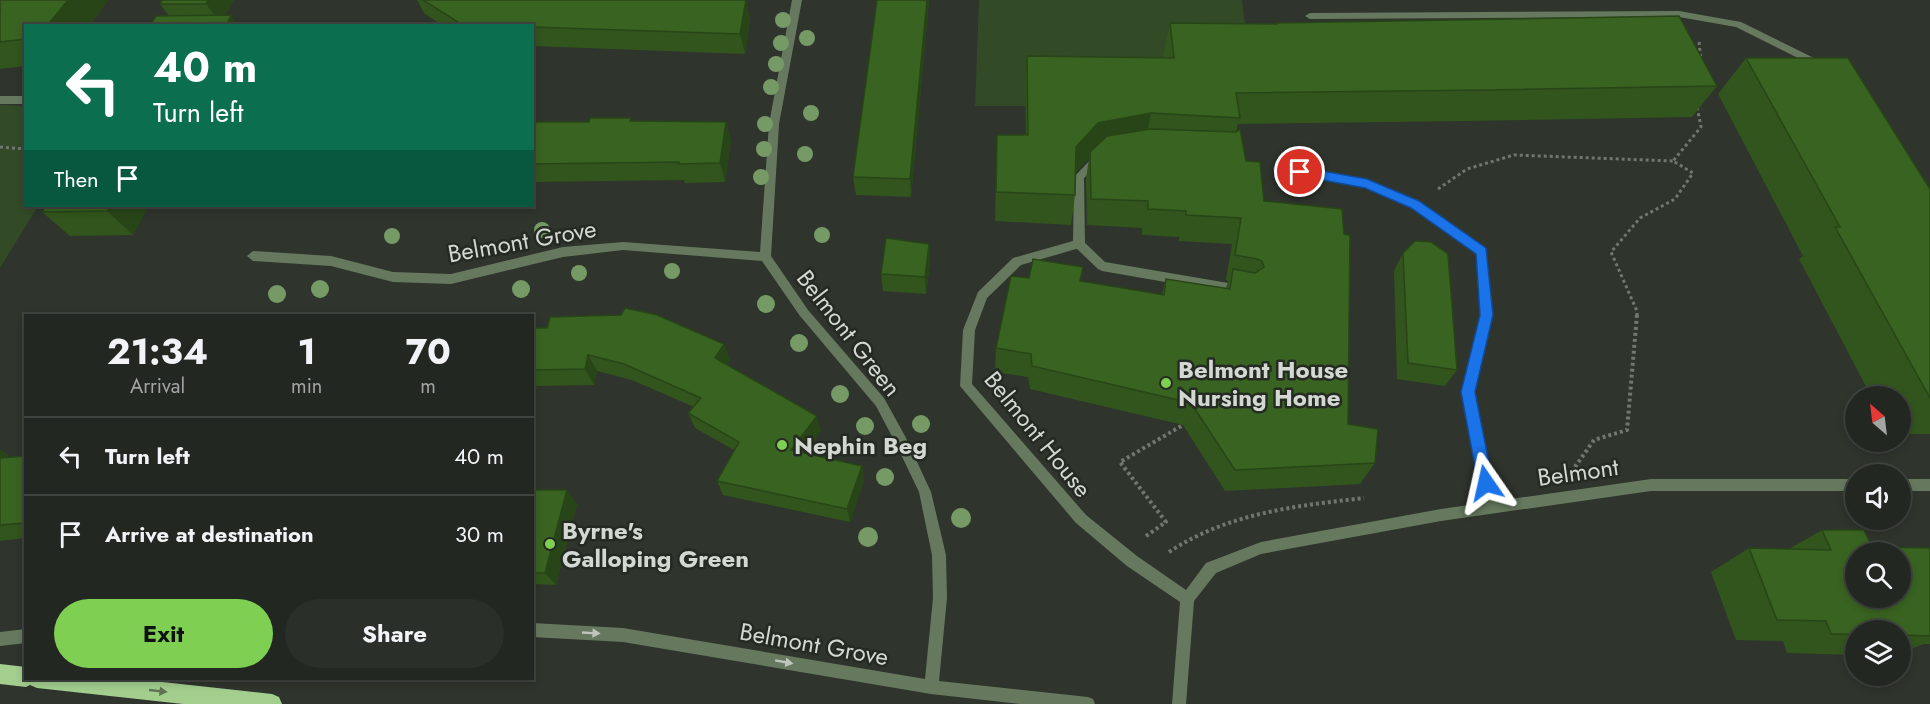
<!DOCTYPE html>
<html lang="en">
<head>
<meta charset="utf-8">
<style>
  body { margin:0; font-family:Jost,sans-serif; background:#2b2f2a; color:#f1f3f6; height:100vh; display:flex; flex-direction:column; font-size:22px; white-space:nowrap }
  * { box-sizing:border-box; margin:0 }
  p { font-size:20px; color:#a3a5a5 }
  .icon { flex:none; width:33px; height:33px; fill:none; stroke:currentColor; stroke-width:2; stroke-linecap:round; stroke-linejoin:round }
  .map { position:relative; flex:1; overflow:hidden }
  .drawer { position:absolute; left:24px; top:314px; width:510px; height:366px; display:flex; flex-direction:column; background:#232722; border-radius:0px; box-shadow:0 3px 9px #0003,0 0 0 2px #404440 }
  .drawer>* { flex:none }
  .guide { position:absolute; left:24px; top:24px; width:510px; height:183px; border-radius:0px; box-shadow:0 3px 9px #0003,0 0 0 2px #404440; background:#0b6e4f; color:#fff; overflow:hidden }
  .needle { width:39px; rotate:332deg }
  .buttons { position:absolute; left:1845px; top:386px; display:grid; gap:12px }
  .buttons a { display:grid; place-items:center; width:66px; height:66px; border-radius:50%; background:#232722; box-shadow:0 3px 9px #0003,0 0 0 2px #404440; font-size:30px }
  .pin { position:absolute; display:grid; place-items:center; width:51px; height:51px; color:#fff; margin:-26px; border:3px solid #fff; border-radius:50%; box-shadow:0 2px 6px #0007 }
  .me { position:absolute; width:66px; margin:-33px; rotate:349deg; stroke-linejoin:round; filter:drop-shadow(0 0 4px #0008) }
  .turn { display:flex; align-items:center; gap:21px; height:126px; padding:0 30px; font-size:27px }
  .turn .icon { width:78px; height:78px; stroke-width:2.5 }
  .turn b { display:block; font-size:42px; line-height:51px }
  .then { display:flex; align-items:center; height:57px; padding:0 30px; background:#0003; gap:12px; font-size:22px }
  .eta { display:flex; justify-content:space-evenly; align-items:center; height:102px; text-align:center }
  .eta b { font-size:36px; font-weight:700; line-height:42px }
  .button { display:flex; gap:12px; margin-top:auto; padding:12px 30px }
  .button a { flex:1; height:69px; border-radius:36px; background:#7fd052; color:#111; font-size:24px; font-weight:700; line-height:69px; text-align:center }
  .button a+a { background:#2b2f2a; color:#f1f3f6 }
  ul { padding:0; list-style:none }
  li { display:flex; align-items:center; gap:18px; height:78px; padding:0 30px; border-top:2px solid #404440 }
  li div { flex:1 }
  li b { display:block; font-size:22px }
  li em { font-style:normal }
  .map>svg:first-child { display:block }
  .green { fill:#324a26 }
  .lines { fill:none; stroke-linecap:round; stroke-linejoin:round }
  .path-far1 { stroke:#727670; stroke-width:3; stroke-dasharray:3 3; stroke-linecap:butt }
  .path { stroke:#727670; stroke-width:4; stroke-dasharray:3 3; stroke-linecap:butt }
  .service { fill:#66795e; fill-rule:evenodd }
  .minor { fill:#66795e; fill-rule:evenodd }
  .trunk { fill:#a3ce8e; fill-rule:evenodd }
  .tree { fill:#769a65 }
  .wall { fill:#31551c }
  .shaded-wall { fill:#284517 }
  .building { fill:#396321; stroke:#284517; stroke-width:1.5; fill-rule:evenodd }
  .oneway { fill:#bec5bc }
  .oneway2 { fill:#5e7453 }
  .route { fill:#1a73e8; stroke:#114b97; stroke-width:1.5 }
  .poi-dot { fill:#7fd052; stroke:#252a23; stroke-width:2 }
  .labels { text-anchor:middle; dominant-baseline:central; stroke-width:5; stroke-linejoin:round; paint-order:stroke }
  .street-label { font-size:24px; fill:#d4d8d3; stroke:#252a23 }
  .poi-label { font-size:24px; font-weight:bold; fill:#d4d8d3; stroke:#252a23; text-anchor:start }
</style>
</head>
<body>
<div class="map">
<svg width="1930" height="704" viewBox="0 0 1930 704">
  <rect width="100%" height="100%" fill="#2f342d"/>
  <g class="green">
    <polygon points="979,0 1242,0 1255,105 1164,55 1167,90 1025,88 1025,106 975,106"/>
    <polygon points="0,105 25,106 26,206 38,206 0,268"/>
  </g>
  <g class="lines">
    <g class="path-far1">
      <polyline points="1699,42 1701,61"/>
      <polyline points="0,147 26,149"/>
      <polyline points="1438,189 1467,169 1514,155 1673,161"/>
      <polyline points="1637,316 1637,311 1611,252 1640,218 1675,199 1693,173 1673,161 1701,127 1697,106"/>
    </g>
    <g class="path">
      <polyline points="1575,467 1594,440 1627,430 1637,315"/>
      <polyline points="1146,536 1166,522 1120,462 1183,425"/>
      <path d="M 1169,552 C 1228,513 1295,506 1364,498"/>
    </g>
    <g class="service">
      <rect x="0" y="96" width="26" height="8"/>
      <polygon points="1278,164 1371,181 1419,201 1486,248 1493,315 1474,392 1497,507 1495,511 1490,513 1485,511 1483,507 1462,392 1481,315 1477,253 1411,207 1365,188 1274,171 1273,168"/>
      <polygon points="1079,240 1083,241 1105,262 1240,285 1244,287 1246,290 1244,293 1240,295 1102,271 1098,269 1075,247 1073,244 1075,241"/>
    </g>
    <g class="minor">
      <polygon points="792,0 802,0 779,124 771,256 808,310 884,398 905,436 931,492 946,555 947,598 939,681 1088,697 1093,699 1095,704 1021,704 931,694 623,642 532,637 532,623 623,628 925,679 933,598 932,555 919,492 896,444 876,406 800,316 762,261 623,250 563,257 451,284 393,282 331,266 253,261 247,256 253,251 331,256 393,272 451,274 563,247 623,242 760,252 769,124"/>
      <polygon points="1679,11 1741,22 1824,63 1825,65 1824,67 1816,67 1736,27 1679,17 1310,19 1305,16 1310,13"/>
      <polygon points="1098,155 1103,159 1102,162 1084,178 1085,244 1083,247 1021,265 987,298 975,330 972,384 1086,515 1137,556 1186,590 1206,563 1261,542 1441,509 1651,479 1856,479 1856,491 1651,491 1441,521 1261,554 1216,573 1194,601 1186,704 1172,704 1180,602 1127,566 1076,523 960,386 963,330 978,292 1013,258 1073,241 1074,177 1094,156"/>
      <rect x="1900" y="479" width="30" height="12"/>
      <polygon points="26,629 26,643 0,646 0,632"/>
    </g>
    <polygon class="trunk" points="0,664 26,667 26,678 126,678 272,694 279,697 282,704 183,704 37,688 30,685 26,687 0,684"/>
  </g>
  <g class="tree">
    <circle cx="783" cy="20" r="8"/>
    <circle cx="807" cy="38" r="8"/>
    <circle cx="781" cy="43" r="8"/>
    <circle cx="776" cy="64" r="8"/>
    <circle cx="771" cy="87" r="8"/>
    <circle cx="811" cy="113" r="8"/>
    <circle cx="765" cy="124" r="8"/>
    <circle cx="764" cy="149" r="8"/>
    <circle cx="805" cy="154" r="8"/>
    <circle cx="761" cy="177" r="8"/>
    <circle cx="542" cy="230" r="8"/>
    <circle cx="822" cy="235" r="8"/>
    <circle cx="392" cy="236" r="8"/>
    <circle cx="672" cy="271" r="8"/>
    <circle cx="579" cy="273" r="8"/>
    <circle cx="320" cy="289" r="9"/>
    <circle cx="521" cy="289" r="9"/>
    <circle cx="277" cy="294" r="9"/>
    <circle cx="766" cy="304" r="9"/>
    <circle cx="799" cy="343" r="9"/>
    <circle cx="840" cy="394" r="9"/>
    <circle cx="921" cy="424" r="9"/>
    <circle cx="865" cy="426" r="9"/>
    <circle cx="885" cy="477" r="9"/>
    <circle cx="961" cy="518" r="10"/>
    <circle cx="868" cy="537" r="10"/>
  </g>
  <g class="wall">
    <polygon points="0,0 108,0 89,26 26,26 26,66 0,69"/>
    <polygon points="162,0 234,0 225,15 169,16 160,4"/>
    <polygon points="417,0 746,0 750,20 745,54 532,46 532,26 443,26 424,13"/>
    <polygon points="929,0 911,197 856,195 853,177"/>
    <polygon points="1170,23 1276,24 1277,23 1717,86 1692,117 1467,121 1238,124 1236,132 1246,161 1264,201 1348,424 1375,463 1360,484 1225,491 1183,425 1030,389 1028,377 995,372 996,348 1029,278 1080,281 1162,294 1166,279 1226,288 1228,281 1226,280 1232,244 1179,241 1179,237 1142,235 1142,228 1087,225 1086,179 1089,158 1075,173 1075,195 1071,225 995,221 997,135 1026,135 1025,88 1027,56 1163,58 1163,55"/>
    <polygon points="1746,58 1930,189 1930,434 1900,434 1900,396 1871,396 1799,259 1803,256 1718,94"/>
    <polygon points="632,121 726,122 731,141 725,182 685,183 684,180 534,182 532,180 532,134"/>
    <polygon points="148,206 133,235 70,236 42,212"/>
    <polygon points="929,244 930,262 926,294 883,291 881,274"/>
    <polygon points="1403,253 1457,370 1445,386 1397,379 1394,271"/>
    <polygon points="532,328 724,344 730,360 727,365 821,431 804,453 862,466 864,481 850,522 723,495 717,481 734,450 695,428 688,413 694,407 632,380 597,371 594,385 537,386 534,397 532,397"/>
    <polygon points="0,450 8,455 7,458 26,456 26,538 0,541"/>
    <polygon points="532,490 577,504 556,585 532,584"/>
    <polygon points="1822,530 1872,547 1930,548 1930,644 1924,644 1900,653 1900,630 1856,630 1856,655 1787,653 1783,641 1736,640 1711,572 1749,548 1789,549"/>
  </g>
  <g class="shaded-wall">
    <polygon points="68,0 108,0 89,26 47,26"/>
    <polygon points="208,0 234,0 221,23 206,4"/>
    <polygon points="746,0 750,20 745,54 740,34"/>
    <polygon points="927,0 929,0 911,197 910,179"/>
    <polygon points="231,15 238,26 226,26"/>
    <polygon points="1151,113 1145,144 1090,152 1089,158 1072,177 1076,147 1098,123"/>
    <polygon points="726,122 731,141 725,182 720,163"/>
    <polygon points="110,206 148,206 133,235 107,211"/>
    <polygon points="929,244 930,262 926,294 925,277"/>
    <polygon points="724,344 730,360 721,374 715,358"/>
    <polygon points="588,355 597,371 594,385 585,369"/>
    <polygon points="532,379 537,386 534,397 532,395"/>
    <polygon points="817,416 821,431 795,465 791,450"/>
    <polygon points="0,450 8,455 0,475"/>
    <polygon points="862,466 864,481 850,522 847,509"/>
    <polygon points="567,490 577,504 556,585 545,573"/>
  </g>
  <g class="building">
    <polygon points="0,0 68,0 47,26 26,26 26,39 0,42 0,9 1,9 0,9"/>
    <polygon points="162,0 208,0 206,4 160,4"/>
    <polygon points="423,0 746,0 740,34 532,27 532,26 461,24"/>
    <polygon points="877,0 927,0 910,179 853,177"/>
    <polygon points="231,15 226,26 150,26 156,16"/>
    <polygon points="1679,16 1717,86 1485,90 1236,93 1240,118 1151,113 1098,123 1076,147 1075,195 996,192 997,135 1028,135 1027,56 1174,58 1170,23 1277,24 1277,23"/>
    <polygon points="1746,58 1848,58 1930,189 1930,398 1835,227 1840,227"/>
    <polygon points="590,118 631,118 630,121 726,122 720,163 678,164 679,162 532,164 532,134 536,122 589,122"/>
    <polygon points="1151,129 1236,132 1240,129 1246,161 1260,162 1264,201 1342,209 1344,234 1350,235 1348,424 1378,429 1375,463 1235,470 1191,403 1032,366 1031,354 996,348 1011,276 1029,278 1033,259 1083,267 1080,281 1164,295 1166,279 1230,289 1233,269 1255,273 1264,267 1262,261 1257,259 1235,255 1241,218 1186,215 1186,211 1148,209 1148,201 1091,199 1090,152 1107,136"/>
    <polygon points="46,206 110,206 107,211 42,212"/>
    <polygon points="886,238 929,244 925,277 881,274"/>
    <polygon points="1415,241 1431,242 1448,254 1457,370 1408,363 1403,253"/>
    <polygon points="625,308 657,315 724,344 715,358 817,416 791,450 862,466 847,509 717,481 739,442 688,413 701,398 624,364 588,355 585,369 532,370 532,328 547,328 550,317 621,315"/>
    <polygon points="26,456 26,523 0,525 0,458"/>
    <polygon points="532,490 567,490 545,573 532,573"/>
    <path d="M 1822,530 L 1864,530 L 1872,547 L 1930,548 L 1930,636 L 1900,635 L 1900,630 L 1856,630 L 1856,634 L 1831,634 L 1826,621 L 1777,620 L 1749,548 L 1831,550 ZM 1856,552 L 1900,552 L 1900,597 L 1856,597 Z"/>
  </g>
  <defs><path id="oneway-solid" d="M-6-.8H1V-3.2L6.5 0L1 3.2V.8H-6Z" transform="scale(1.5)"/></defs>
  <g class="oneway">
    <use href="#oneway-solid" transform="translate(591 633) rotate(3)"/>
    <use href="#oneway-solid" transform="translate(784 662) rotate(10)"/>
  </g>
  <use class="oneway2" href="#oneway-solid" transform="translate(158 691) rotate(6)"/>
  <polygon class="route" points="1300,167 1367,179 1419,201 1486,248 1493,315 1475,392 1493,483 1491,488 1486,490 1481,488 1478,483 1461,392 1480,315 1476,254 1411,208 1365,188 1296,175 1294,172"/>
  <g class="poi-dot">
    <circle cx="1166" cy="383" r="6"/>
    <circle cx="782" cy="445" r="6"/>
    <circle cx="550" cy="544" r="6"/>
  </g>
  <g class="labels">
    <g class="street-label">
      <text transform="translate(522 241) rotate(-10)">Belmont Grove</text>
      <text transform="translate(849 333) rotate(52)">Belmont Green</text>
      <text transform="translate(1038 434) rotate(51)">Belmont House</text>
      <text transform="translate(1578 472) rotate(-8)">Belmont</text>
      <text transform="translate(814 644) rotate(10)">Belmont Grove</text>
    </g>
    <g class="poi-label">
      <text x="1178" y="369">Belmont House<tspan x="1178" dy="28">Nursing Home</tspan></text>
      <text x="794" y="445">Nephin Beg</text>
      <text x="562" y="530">Byrne's<tspan x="562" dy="28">Galloping Green</tspan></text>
    </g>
  </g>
</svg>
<div class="buttons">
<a><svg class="needle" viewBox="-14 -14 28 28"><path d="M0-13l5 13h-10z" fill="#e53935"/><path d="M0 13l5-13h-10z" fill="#a3a5a5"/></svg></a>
<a><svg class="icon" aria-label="sound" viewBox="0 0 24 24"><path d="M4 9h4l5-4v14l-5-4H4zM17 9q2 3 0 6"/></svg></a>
<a><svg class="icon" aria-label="search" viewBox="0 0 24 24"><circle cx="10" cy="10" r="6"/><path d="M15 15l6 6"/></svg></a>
<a><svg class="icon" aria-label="layers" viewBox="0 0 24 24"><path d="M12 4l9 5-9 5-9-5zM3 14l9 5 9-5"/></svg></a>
</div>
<div class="pin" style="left:1300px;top:172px;background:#d93025"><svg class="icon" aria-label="arrive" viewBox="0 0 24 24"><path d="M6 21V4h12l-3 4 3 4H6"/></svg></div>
<svg class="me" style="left:1486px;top:483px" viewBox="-20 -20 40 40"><path d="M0-17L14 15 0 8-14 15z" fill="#1a73e8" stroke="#fff" stroke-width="4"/></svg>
<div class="guide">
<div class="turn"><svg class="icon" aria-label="left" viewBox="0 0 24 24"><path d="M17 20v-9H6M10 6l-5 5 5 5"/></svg><div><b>40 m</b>Turn left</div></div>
<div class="then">Then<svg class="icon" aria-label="arrive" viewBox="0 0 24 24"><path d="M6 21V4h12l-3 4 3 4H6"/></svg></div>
</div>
<section class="drawer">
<div class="eta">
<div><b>21:34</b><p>Arrival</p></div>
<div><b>1</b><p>min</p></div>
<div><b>70</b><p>m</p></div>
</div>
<ul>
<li><svg class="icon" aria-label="left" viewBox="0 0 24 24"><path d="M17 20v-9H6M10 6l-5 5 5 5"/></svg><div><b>Turn left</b></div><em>40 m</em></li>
<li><svg class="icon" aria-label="arrive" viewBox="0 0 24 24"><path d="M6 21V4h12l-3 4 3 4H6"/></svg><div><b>Arrive at destination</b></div><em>30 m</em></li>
</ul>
<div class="button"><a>Exit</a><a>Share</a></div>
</section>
</div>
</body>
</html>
